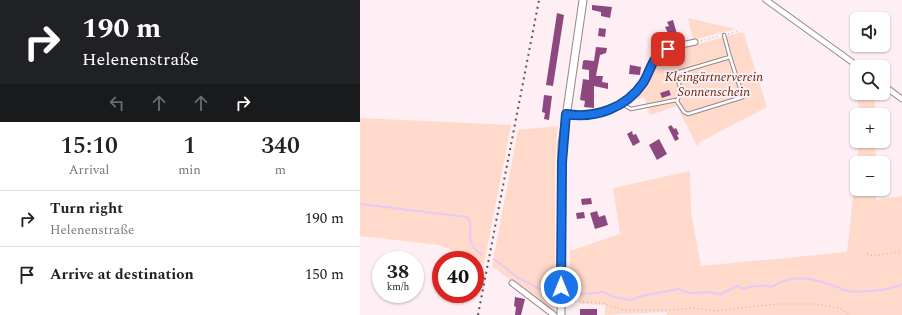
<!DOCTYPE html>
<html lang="en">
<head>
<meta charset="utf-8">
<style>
  body { margin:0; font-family:Spectral,serif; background:#f2f2f2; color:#222; height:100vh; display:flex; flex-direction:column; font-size:15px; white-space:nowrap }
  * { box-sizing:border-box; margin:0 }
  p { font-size:13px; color:#767676 }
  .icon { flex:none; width:22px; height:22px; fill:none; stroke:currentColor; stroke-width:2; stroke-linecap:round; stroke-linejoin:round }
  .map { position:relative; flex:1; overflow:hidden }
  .panel { display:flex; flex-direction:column; background:#fff; width:360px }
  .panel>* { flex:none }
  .top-card { background:#202124; color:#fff; overflow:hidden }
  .fabs { position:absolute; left:490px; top:12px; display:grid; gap:8px }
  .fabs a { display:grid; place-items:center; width:40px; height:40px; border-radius:6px; background:#fff; box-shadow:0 1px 3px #0004; font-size:20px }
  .speed { position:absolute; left:12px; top:251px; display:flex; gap:8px; font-size:20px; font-weight:700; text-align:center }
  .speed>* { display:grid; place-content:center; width:52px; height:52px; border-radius:50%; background:#fff; box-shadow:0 1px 3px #0004; line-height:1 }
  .speed small { font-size:10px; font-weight:400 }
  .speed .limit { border:6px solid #d22; background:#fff; color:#111 }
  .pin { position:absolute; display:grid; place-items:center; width:34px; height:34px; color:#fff; margin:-17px; border-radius:8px; box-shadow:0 2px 6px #0006 }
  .me { position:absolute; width:44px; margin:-22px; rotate:0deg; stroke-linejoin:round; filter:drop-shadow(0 0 3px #0008) }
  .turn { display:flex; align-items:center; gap:14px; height:84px; padding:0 16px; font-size:18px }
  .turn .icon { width:52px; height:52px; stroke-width:2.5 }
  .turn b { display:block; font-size:28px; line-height:34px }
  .lanes { display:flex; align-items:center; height:38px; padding:0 16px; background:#0003; justify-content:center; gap:20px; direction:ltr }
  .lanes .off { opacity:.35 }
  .eta { display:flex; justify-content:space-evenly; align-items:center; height:68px; text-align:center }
  .eta b { font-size:24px; font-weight:600; line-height:28px }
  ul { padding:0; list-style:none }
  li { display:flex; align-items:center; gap:12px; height:56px; padding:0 16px; border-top:1px solid #e0e0e0 }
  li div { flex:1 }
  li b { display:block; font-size:15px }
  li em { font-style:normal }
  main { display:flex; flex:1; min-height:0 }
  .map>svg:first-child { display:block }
  .green { fill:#ffdacb }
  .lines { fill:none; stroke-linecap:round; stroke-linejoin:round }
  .stream { stroke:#e5c9f7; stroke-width:2 }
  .building { fill:#8d497f }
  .lane-casing { stroke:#93878a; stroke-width:4.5 }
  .street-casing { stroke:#93878a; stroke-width:7 }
  .secondary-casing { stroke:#93878a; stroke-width:9 }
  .path { stroke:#b5aaad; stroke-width:1; stroke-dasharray:1 3; stroke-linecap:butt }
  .lane { stroke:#fff; stroke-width:2.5 }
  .street { stroke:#fff; stroke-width:5 }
  .secondary { stroke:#fff; stroke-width:7 }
  .rail { stroke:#5e5759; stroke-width:2; stroke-dasharray:2 4; stroke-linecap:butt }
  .route-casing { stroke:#114b97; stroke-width:10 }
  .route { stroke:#1a73e8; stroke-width:7 }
  .labels { text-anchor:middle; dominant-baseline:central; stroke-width:4; stroke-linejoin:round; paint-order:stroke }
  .park-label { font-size:13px; font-style:italic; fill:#5e280f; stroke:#fdeff3 }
</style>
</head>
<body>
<main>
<section class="panel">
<div class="top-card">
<div class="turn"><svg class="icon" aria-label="right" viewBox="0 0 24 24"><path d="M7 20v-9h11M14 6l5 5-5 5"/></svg><div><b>190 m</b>Helenenstraße</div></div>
<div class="lanes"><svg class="icon off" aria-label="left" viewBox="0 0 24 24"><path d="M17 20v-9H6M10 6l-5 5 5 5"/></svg><svg class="icon off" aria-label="ahead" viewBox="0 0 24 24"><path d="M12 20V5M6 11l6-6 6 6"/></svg><svg class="icon off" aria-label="ahead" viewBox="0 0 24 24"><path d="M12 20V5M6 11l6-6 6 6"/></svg><svg class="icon" aria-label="right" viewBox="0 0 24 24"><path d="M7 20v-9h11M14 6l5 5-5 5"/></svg></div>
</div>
<div class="eta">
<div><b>15:10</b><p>Arrival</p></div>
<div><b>1</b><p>min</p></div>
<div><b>340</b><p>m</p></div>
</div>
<ul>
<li><svg class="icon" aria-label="right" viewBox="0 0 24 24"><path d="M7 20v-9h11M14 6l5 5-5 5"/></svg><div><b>Turn right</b><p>Helenenstraße</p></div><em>190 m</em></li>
<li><svg class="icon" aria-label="arrive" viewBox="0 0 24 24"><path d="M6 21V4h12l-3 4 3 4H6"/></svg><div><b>Arrive at destination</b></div><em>150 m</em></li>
</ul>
</section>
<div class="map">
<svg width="542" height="315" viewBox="0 0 542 315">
  <rect width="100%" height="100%" fill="#fdeff3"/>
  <g class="green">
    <polygon points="328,18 375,29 333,40"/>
    <polygon points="382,32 384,34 407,107 340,142 337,146 317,106 290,115 284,97 268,102 290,74 296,59 302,54"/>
    <polygon points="489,84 497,89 497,93 503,93 515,100 515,115 501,115 502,112"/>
    <polygon points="0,118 151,125 124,264 105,255 79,245 0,236"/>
    <polygon points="198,126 195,163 195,314 132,266 158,130"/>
    <polygon points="499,141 515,141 516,163 497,163 497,189 516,189 516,200 542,196 542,315 307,315 306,312 245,315 245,305 220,304 220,292 210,292 210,251 260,234 253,188 330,171 331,213 341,266 487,252"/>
  </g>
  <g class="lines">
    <g class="stream">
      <path d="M 0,204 L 107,217 C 117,226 100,239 121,254"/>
      <polyline points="134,259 157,277 193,296"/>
      <path d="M 211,295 L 244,292 L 254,297 L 272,300 L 281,296 L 318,289 L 330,293 L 348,292 L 361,294 L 377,286 L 384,289 C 394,285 402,285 412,287 C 435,271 460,280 485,290 C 495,294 532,290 542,284"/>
    </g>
  </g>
  <g class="building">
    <polygon points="232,5 252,7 250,18 241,16 241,12 232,10"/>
    <polygon points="197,13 204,15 193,86 186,85"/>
    <polygon points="313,20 317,34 310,37 305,27 309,26 307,22"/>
    <polygon points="239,28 246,29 245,37 238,36"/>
    <polygon points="236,47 247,48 246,53 240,55 236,76 243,76 242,82 248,83 248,89 234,86 234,108 224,107 225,101 220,100 223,79 229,80 229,70 222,69 223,61 225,60 234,61"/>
    <polygon points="270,65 281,67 280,75 269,74"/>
    <polygon points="309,90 311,95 302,98 300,93"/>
    <polygon points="184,95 192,96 189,120 184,119 185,113 182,112"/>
    <polygon points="311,125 314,129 316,128 319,134 317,135 319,139 315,141 308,127"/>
    <polygon points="272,131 273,135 276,134 280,142 273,146 267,134"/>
    <polygon points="299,139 307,154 297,160 289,145"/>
    <polygon points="231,198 232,204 222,205 221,199"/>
    <polygon points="237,211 239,217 245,215 248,225 235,229 230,213"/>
    <polygon points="224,212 225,218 217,219 216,213"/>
    <polygon points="155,297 165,299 161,315 155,315 156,307 154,306"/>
    <rect x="220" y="309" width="17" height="6"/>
  </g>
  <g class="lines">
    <g class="lane-casing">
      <g id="lane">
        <polyline points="364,35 370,57"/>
        <polyline points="262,104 271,109 316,100 324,112 328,114 383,97 370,57 316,73 321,91 317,101"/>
      </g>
    </g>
    <g class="street-casing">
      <g id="street">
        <polyline points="406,0 499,67"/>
        <polyline points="523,85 542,99"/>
        <path d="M 206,114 C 235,119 267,108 284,82 C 289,73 291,61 298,54 C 306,46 324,45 335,42"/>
        <polyline points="152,283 194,315"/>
      </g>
    </g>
    <g class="secondary-casing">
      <polyline id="secondary" points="201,315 202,145 223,0"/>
    </g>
    <g class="path">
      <polyline points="368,34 379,31"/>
      <polyline points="341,41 359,36"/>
      <polyline points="507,254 514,256 542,251"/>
      <polyline points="207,301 241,303 264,310 310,310 335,308 354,311 416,304 454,304 479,308 490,315"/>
    </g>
    <use href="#lane" class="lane"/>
    <use href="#street" class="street"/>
    <use href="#secondary" class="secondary"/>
    <polyline class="rail" points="118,315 179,0"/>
  </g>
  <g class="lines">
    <g class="route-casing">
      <path id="route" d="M 201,287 L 202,162 L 206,114 C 235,119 266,108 283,83 C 291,71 292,54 308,49"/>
    </g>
    <use href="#route" class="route"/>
  </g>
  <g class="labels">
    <g class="park-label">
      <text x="354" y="77">Kleingärtnerverein<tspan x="354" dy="15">Sonnenschein</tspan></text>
    </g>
  </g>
</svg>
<div class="fabs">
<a><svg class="icon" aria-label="sound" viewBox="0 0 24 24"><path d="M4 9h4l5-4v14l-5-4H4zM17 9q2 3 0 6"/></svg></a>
<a><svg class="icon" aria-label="search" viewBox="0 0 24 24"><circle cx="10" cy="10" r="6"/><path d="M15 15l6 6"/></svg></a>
<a>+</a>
<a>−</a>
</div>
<div class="speed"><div>38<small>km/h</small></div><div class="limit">40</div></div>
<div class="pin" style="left:308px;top:49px;background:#d93025"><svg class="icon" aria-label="arrive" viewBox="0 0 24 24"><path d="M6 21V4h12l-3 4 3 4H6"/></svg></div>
<svg class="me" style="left:201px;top:287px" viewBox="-20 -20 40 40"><circle r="17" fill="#1a73e8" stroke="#fff" stroke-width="3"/><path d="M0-11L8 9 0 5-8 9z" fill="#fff"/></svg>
</div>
</main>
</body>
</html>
